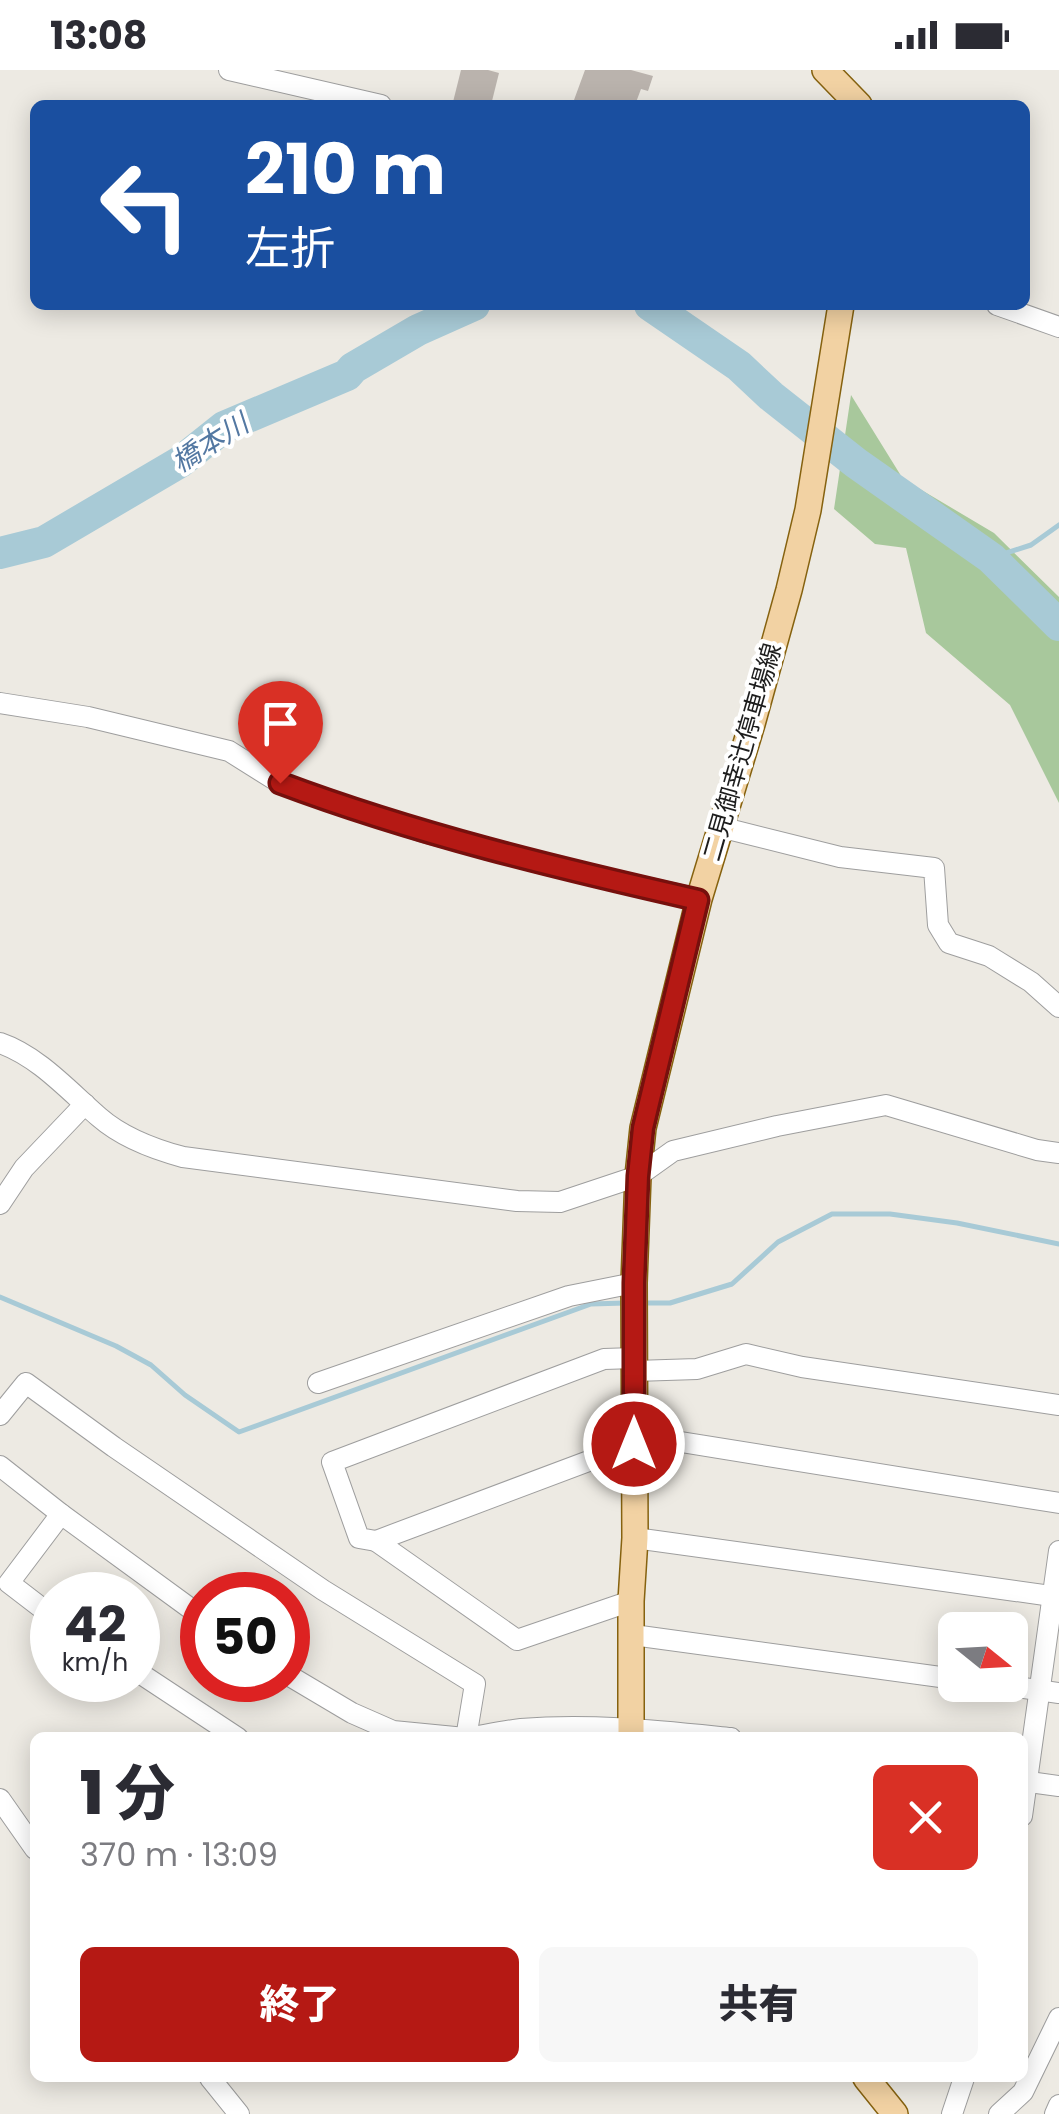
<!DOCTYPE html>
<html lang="ja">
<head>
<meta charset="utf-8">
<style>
  body { margin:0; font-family:Poppins,"Noto Sans JP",sans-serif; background:#f7f7f7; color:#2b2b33; height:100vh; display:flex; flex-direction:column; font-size:38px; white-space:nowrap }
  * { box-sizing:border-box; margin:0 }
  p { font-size:32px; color:#7c7c81 }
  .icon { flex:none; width:55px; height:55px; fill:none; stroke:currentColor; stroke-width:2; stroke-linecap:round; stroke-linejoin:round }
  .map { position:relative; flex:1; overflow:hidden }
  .drawer { position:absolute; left:30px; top:1662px; width:998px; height:350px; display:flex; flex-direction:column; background:#fff; border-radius:15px; box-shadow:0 5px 25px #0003 }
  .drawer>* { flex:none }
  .hud { position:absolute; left:30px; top:30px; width:1000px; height:210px; border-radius:15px; box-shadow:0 5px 25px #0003; background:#1a4fa0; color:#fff; overflow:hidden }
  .needle { width:65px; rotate:108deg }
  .buttons { position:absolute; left:938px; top:1542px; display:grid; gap:20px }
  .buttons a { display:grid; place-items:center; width:90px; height:90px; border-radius:15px; background:#fff; box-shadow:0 5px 25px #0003; font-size:50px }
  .speed { position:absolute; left:30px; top:1502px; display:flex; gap:20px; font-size:50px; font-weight:700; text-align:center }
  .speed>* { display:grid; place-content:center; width:130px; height:130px; border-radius:50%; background:#fff; box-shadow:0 5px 25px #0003; line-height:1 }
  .speed small { font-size:25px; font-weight:400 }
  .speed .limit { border:15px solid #d22; background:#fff; color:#111 }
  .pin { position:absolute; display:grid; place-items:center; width:85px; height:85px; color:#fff; margin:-102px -42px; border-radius:50% 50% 50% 0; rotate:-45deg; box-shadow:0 0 10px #0007 }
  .pin .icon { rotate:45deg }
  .me { position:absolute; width:110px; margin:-55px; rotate:0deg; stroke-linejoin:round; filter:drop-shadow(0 0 8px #0008) }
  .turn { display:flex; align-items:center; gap:35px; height:210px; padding:0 50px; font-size:45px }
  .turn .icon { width:130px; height:130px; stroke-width:2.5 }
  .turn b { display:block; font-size:70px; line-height:85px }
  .round { display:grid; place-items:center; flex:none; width:105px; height:105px; border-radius:15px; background:#f7f7f7 }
  .overview { display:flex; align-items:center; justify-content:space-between; height:170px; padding:0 50px }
  h1 { font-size:60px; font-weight:800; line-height:75px }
  .button { display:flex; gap:20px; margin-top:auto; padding:20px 50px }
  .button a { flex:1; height:115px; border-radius:15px; background:#b51914; color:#fff; font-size:40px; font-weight:800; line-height:115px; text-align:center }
  .button a+a { background:#f7f7f7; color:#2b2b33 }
  .status { display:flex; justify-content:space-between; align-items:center; height:70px; padding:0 50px; background:#fff; direction:ltr }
  .status svg { height:28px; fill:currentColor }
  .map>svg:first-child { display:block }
  .forest { fill:#a8c89c }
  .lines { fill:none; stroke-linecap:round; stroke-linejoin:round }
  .stream { stroke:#a8cad6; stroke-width:5 }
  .river { stroke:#a8cad6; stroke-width:32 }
  .building { fill:#bab3ad }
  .minor-casing { stroke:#9e9e9e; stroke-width:22 }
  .major-casing { stroke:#86620f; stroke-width:28 }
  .minor { stroke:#fff; stroke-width:20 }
  .major { stroke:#f2d2a3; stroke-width:25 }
  .route-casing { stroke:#76100d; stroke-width:25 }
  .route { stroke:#b51914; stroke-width:18 }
  .labels { text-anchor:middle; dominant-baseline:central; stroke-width:8; stroke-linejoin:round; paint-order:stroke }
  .street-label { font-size:25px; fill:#1d1d1d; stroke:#fff }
  .water-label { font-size:28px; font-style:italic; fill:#5378a2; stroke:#fff }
</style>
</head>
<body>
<div class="status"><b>13:08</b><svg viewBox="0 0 49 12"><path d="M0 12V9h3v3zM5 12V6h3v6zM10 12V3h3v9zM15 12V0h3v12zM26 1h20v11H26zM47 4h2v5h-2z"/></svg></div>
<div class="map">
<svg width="1059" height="2044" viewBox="0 0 1059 2044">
  <rect width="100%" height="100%" fill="#edeae3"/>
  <polygon class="forest" points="851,325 903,409 994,463 1059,527 1059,733 1010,635 926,563 906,478 875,474 834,439"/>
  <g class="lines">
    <g class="stream">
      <polyline points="991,488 1031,475 1059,455"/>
      <polyline points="0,1227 116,1276 151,1295 185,1325 239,1362 591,1234 625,1233"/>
      <polyline points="641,1233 670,1233 732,1214 778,1172 832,1144 890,1144 957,1153 1059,1174"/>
    </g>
    <g class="river">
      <polyline points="650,235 739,296 771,326 856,393 991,488 1059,555"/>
      <polyline points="0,483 44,472 180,392 224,357 347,305 353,298 418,260 474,235"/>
    </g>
  </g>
  <g class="building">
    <polygon points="461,0 488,0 499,3 491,35 463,35 453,32"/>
    <polygon points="585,0 631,0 653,6 648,21 641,19 635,35 588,35 574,30"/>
  </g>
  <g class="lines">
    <g class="minor-casing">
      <g id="minor">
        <polyline points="229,0 381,35"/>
        <polyline points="997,235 1059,257"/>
        <polyline points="0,633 88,647 229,681 280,713 423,762 543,794 699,829"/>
        <polyline points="720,757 840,787 934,798 938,855 949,873 989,886 1031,912 1059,937"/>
        <path d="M 0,973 C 38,986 69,1021 99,1047 C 123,1068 153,1079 183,1087 L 517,1131 L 560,1132 L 638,1106 L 673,1081 L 777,1056 L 886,1035 L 1037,1080 L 1059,1083"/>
        <polyline points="0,1134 24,1098 85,1034"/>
        <polyline points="635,1301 697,1299 746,1284 802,1297 1059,1335"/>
        <polyline points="318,1313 569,1226 634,1213"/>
        <polyline points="0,1345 26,1313 114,1377 323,1520 475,1614 466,1668"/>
        <polyline points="0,1396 61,1444 202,1547"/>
        <polyline points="635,1468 1059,1527"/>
        <polyline points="376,1471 359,1468 332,1392 604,1289 634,1288"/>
        <polyline points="631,1531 517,1570 376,1471 634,1374 681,1372 1059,1433"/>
        <polyline points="52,1546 9,1513 61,1444"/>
        <polyline points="633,1565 955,1609"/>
        <polyline points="138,1602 238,1668"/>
        <polyline points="288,1605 352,1643 393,1661 465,1668"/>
        <polyline points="1002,1615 1059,1623"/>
        <path d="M 467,1668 C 485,1665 503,1661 521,1659 C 591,1653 661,1661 731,1668"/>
        <polyline points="1022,1711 1059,1716"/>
        <polyline points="0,1729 35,1779"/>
        <polyline points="1022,1746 1059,1481"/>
        <polyline points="210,2008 239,2044"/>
        <polyline points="952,2044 964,2008"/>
        <polyline points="999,2044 1023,2022 1059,1948"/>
        <polyline points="1055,2044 1059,2035"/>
      </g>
    </g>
    <g class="major-casing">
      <g id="major">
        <polyline points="825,0 859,35"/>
        <polyline points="631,1668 631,1531 635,1468 634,1213 638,1106 643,1058 699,829 752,654 789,520 808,440 841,235"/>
        <polyline points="866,2008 895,2044"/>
      </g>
    </g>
    <use href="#minor" class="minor"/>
    <use href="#major" class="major"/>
  </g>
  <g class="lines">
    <g class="route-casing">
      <path id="route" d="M 280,713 C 416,764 557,798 698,830 L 643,1058 L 638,1106 L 634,1213 L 634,1374"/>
    </g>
    <use href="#route" class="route"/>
  </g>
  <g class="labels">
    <g class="street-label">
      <text transform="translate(742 682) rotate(-74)">二見御幸辻停車場線</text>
    </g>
    <g class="water-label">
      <text transform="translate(210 373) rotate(-32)">橋本川</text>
    </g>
  </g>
</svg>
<div class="buttons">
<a><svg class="needle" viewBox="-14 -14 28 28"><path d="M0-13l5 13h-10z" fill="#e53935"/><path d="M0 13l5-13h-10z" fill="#7c7c81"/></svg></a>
</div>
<div class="speed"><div>42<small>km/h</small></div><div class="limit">50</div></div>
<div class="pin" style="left:280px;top:713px;background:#d93025"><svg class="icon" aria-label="arrive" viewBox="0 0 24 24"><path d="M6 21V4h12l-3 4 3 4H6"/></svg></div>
<svg class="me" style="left:634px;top:1374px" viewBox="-20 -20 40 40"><circle r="17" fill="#b51914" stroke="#fff" stroke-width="3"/><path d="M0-11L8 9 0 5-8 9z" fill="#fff"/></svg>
<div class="hud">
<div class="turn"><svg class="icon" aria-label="left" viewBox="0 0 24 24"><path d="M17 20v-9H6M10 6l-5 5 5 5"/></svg><div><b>210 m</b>左折</div></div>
</div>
<section class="drawer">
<div class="overview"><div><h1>1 分</h1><p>370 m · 13:09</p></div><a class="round" style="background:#d93025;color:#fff"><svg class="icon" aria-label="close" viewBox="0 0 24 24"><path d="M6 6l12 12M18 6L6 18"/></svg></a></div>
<div class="button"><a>終了</a><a>共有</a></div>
</section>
</div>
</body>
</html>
